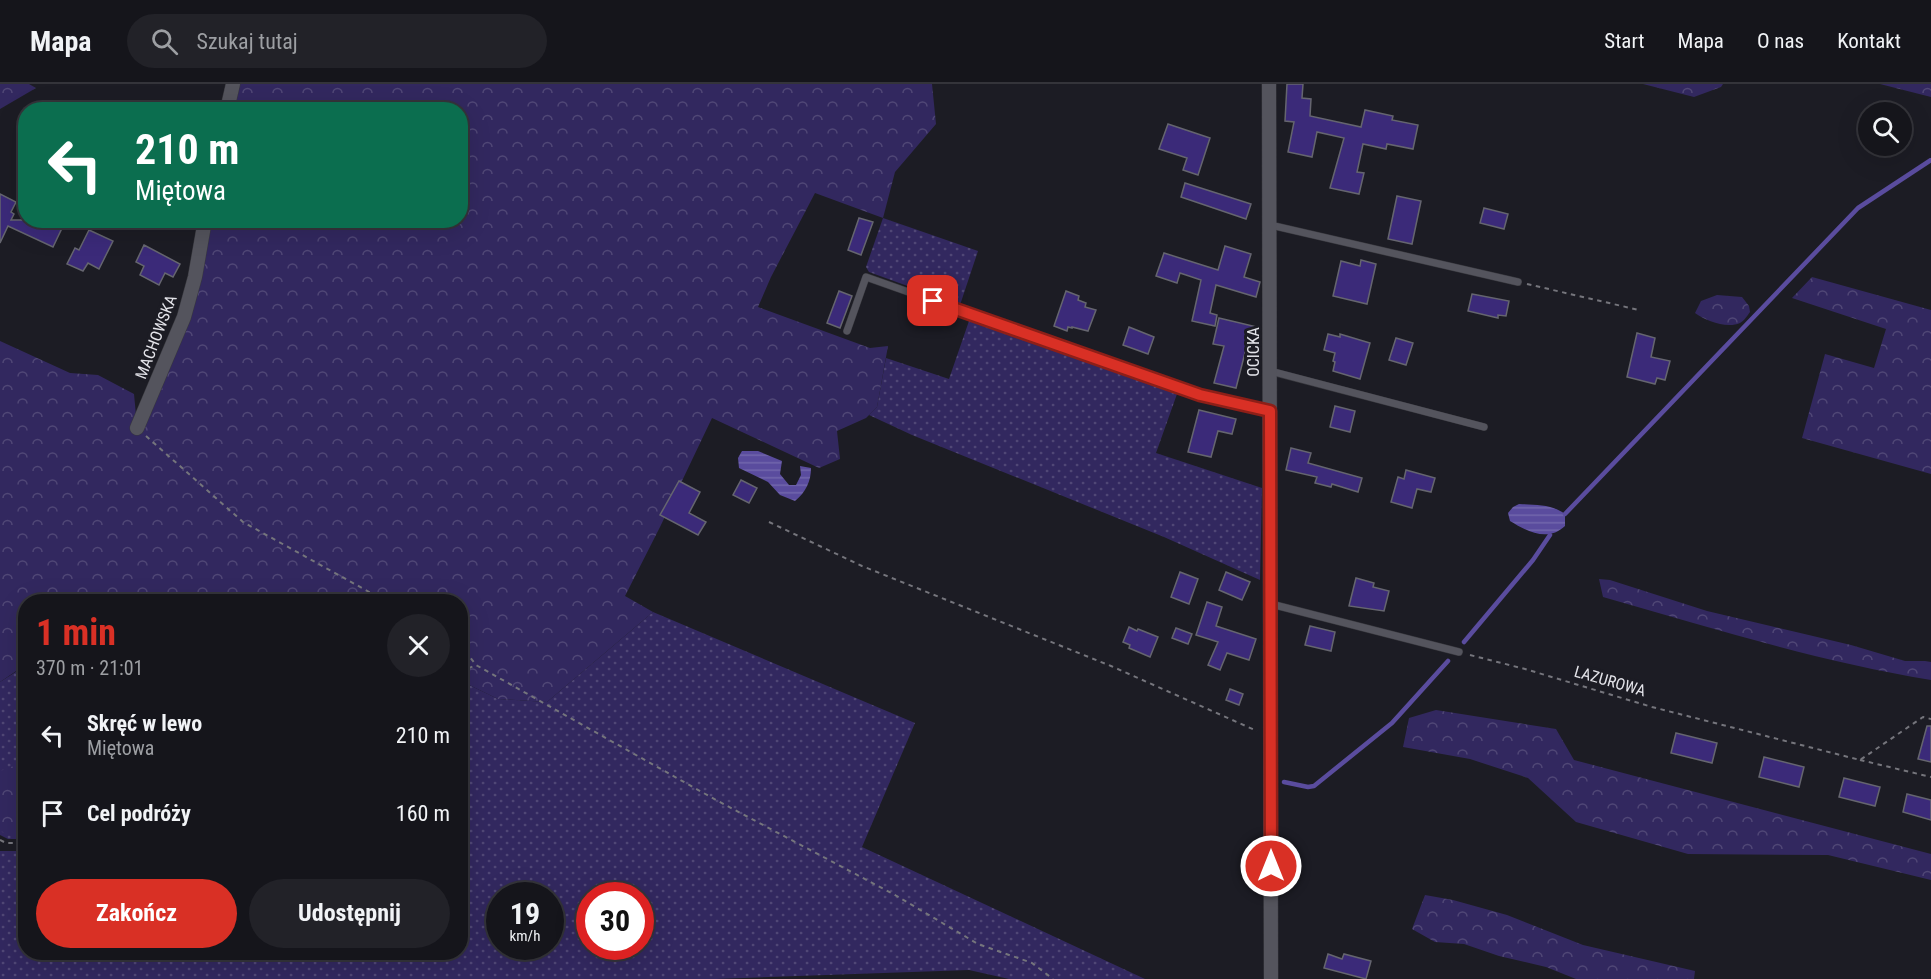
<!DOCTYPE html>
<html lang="pl">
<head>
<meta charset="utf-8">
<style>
  body { margin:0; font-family:"Roboto Condensed",sans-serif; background:#222228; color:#f1f3f6; height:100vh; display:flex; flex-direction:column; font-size:22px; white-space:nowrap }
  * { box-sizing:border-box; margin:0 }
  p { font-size:20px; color:#9d9fa3 }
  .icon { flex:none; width:33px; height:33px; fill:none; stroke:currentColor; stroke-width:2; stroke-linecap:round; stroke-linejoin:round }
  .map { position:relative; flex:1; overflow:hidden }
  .details { position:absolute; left:18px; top:510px; width:450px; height:366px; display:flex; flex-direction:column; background:#15151b; border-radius:24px; box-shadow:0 6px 24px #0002,0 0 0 2px #34343a }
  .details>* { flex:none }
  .top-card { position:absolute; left:18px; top:18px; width:450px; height:126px; border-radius:24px; box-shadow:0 6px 24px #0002,0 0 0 2px #34343a; background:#0b6e4f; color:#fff; overflow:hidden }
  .buttons { position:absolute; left:1858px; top:18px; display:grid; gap:12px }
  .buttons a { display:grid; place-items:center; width:54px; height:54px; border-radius:50%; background:#15151b; box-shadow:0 6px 24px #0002,0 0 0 2px #34343a; font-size:30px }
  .speed { position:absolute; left:486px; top:798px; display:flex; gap:12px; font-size:30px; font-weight:700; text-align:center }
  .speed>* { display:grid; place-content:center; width:78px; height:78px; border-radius:50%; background:#15151b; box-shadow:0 6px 24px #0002,0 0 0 2px #34343a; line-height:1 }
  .speed small { font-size:15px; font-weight:400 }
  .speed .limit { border:9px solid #d22; background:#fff; color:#111 }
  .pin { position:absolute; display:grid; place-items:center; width:51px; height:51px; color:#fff; margin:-26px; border-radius:12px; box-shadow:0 3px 9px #0006 }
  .me { position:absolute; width:66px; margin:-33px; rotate:0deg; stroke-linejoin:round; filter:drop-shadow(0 0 4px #0008) }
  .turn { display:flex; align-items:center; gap:21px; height:126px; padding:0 18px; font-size:27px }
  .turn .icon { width:78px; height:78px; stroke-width:2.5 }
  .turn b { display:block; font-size:42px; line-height:51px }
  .round { display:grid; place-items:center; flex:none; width:63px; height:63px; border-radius:32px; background:#222228 }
  .summary { display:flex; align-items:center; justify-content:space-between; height:102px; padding:0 18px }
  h1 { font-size:36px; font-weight:700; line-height:45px; color:#d93025 }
  .action { display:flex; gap:12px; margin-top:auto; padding:12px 18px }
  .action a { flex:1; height:69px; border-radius:36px; background:#d93025; color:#fff; font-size:24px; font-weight:700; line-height:69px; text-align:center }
  .action a+a { background:#222228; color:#f1f3f6 }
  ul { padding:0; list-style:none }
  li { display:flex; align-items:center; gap:18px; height:78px; padding:0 18px }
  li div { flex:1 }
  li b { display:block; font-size:22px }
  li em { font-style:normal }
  header { display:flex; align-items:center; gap:36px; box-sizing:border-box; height:84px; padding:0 30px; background:#15151b; border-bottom:2px solid #34343a }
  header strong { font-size:28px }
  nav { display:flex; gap:33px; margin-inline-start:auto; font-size:21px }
  .search { width:420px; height:54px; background:#222228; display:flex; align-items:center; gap:15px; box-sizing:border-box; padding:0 21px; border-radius:33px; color:#9d9fa3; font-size:22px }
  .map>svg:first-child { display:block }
  .grass { fill:url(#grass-dots); fill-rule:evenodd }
  .forest { fill:url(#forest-crowns) }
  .water { fill:url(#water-rules) }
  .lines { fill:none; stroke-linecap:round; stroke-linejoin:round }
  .stream { stroke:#5a4c9e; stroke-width:4.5 }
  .building { fill:#3b2a79; stroke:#65656f; stroke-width:1.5 }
  .lane-casing { stroke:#38383e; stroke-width:8 }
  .street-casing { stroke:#38383e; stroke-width:15 }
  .path { stroke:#75757c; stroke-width:2; stroke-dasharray:4.5 4.5; stroke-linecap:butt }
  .lane { stroke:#54545d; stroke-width:7 }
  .street { stroke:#54545d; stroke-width:14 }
  .route-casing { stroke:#8d1f18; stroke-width:15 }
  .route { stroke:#d93025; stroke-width:10 }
  .labels { text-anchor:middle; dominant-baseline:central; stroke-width:6; stroke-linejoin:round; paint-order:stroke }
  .street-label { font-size:16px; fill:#e4e4ea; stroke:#1c1c24 }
</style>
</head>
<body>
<header>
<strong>Mapa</strong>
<div class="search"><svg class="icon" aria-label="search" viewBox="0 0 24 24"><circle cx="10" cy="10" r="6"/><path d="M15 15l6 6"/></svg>Szukaj tutaj</div>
<nav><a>Start</a><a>Mapa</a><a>O nas</a><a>Kontakt</a></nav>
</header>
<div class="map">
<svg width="1931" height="895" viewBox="0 0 1931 895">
  <defs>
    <pattern id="grass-dots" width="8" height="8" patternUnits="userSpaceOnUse" patternTransform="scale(1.5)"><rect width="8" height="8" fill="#32285f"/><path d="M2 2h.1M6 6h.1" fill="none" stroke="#504776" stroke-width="1.8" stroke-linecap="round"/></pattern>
    <pattern id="forest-crowns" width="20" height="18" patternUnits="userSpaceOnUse" patternTransform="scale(1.5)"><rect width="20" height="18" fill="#32285f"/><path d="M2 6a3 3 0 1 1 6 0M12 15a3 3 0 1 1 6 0" fill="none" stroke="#504776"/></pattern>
    <pattern id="water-rules" width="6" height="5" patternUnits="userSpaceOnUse" patternTransform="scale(1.5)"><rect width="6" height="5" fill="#5a4c9e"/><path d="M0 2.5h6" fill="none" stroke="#7266ac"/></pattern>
  </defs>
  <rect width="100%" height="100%" fill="#1c1c24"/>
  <g class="grass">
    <polygon points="883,134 978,167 960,221 869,188 866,183"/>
    <polygon points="969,237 1035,259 1177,310 1156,369 1262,404 1260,496 1164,453 912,351 869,331 877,323 886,274 949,295"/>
    <path d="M 653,528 L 915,639 L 862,763 L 1145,895 L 1009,895 L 969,886 L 716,895 L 0,895 L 0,767 L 25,767 L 26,868 L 460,868 L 461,597 L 498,615 L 547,618 ZM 500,812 L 550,812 L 550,862 L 500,862 ZM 590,812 L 640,812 L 640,862 L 590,862 Z"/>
    <polygon points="25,582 25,755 8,755 0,751 0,598"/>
  </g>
  <g class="forest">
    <polygon points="0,0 29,0 36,4 0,25"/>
    <polygon points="233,0 932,0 936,40 895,88 883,134 815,109 771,193 758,223 870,264 888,262 877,323 866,334 837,347 840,375 819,384 712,334 660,443 625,512 653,528 547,618 498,615 461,597 460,518 26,518 25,581 0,598 0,257 70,289 98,291 134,310 137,342 177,249 205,137 460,136 460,26 227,25"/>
    <polygon points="1643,0 1723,0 1721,3 1694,13"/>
    <polygon points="1880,0 1931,0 1931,13"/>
    <polygon points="1812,193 1931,226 1931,390 1802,354 1825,270 1874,284 1886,245 1792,214"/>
    <path d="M 1717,211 L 1742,213 L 1749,222 L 1750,228 C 1747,232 1744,237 1740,239 C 1727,245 1706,237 1695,229 L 1701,217 Z"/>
    <path d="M 1599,495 L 1610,496 L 1707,527 L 1851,561 L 1905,577 L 1925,577 L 1931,578 L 1931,596 C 1820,578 1712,544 1603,513 Z"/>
    <polygon points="1436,626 1556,645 1574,676 1931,770 1931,796 1828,771 1688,770 1576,738 1528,694 1470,675 1403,663 1409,634"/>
    <polygon points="22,679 25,680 25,750 9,750 0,747 0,687"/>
    <polygon points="1425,811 1453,816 1507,831 1583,861 1695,887 1694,895 1576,895 1546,883 1499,872 1464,860 1435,858 1412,845"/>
  </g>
  <g class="water">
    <path d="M 742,367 L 758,367 L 782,377 L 780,390 L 789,401 L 796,401 L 801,391 L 800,382 L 811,384 C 811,397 806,408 795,417 L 780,411 L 768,398 L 739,384 L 738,374 Z"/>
    <path d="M 1519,420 C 1536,421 1551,420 1565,430 L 1565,442 C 1548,458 1528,448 1510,437 L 1508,429 L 1513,423 Z"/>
  </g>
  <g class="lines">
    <g class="stream">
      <polyline points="1565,430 1858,124 1931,76"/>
      <polyline points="1464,558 1533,476 1550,451"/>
      <polyline points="1284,698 1308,703 1314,702 1392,639 1448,577"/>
    </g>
  </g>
  <g class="building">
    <polygon points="1287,0 1303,0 1302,14 1311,15 1310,32 1361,43 1365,26 1393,32 1392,36 1418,41 1413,65 1387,60 1386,65 1363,60 1357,88 1364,89 1359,110 1330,104 1344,54 1317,48 1312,73 1288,68 1294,38 1285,37"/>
    <polygon points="1168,40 1210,54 1198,91 1183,86 1187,74 1159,65"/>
    <polygon points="1185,99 1251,120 1246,135 1181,113"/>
    <polygon points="0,110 16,118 11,128 14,130 11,136 50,136 63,142 53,163 8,142 0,159"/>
    <polygon points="1397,112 1421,117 1412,160 1388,155"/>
    <polygon points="1484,124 1508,130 1504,145 1480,139"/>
    <polygon points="859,134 873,138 861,171 848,166"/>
    <polygon points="89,146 113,157 99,185 88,179 83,187 67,180 75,164 79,166"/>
    <polygon points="144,161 180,180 173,193 165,189 159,201 140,191 144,182 136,178"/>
    <polygon points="1225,162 1251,170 1244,193 1260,198 1256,213 1216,201 1210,229 1217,231 1215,242 1192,237 1201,196 1180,189 1177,199 1156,192 1164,169 1218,186"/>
    <polygon points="1361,176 1376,180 1367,220 1333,212 1341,177 1360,182"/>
    <polygon points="839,207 852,212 840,244 827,239"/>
    <polygon points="1066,207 1079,212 1078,216 1086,219 1085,223 1096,226 1088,247 1072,243 1072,244 1068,243 1067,247 1054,242"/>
    <polygon points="1472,210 1509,217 1506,232 1498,231 1498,234 1468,227"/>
    <polygon points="1219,234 1257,243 1253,259 1248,257 1236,304 1214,299 1224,262 1213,260"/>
    <polygon points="1129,243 1154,253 1148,270 1123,261"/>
    <polygon points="1637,249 1655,254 1651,273 1670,277 1665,296 1657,294 1655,300 1627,293"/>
    <polygon points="1328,250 1340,253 1340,250 1370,259 1360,295 1333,287 1335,278 1333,277 1335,269 1324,266"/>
    <polygon points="1396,254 1413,259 1406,281 1389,276"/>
    <polygon points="1335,322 1355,327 1350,348 1330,343"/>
    <polygon points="1199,326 1236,335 1232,350 1218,347 1211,373 1188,368"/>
    <polygon points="1291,364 1311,369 1308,379 1362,394 1358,408 1332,400 1331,403 1315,399 1317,393 1286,386"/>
    <polygon points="1406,386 1435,394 1431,408 1417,405 1412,424 1391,418 1398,393 1404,395"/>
    <polygon points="741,396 757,404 749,419 733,411"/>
    <polygon points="679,397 700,408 689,429 706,438 698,451 660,431"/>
    <polygon points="1180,488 1198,495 1189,520 1171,513"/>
    <polygon points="1226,488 1250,498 1242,516 1219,506"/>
    <polygon points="1356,494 1374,499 1373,503 1389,507 1384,527 1349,522"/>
    <polygon points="1207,518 1222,523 1216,542 1256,555 1249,576 1227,569 1220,586 1208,581 1218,558 1196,551"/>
    <polygon points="1310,542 1335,548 1331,567 1305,561"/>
    <polygon points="1129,543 1137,547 1138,545 1158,553 1150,573 1129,564 1130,561 1123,558"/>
    <polygon points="1176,544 1192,550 1188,560 1172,554"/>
    <polygon points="1230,605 1243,610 1239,621 1226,616"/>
    <polygon points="1927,642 1931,642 1931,678 1918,675"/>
    <polygon points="1676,649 1717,659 1712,679 1671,669"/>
    <polygon points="1764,673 1804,683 1799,703 1759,693"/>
    <polygon points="1844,694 1880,703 1875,722 1839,713"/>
    <polygon points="1907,710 1931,716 1931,736 1903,728"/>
    <polygon points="1328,870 1342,875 1344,870 1371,877 1366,895 1324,884"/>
  </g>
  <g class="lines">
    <g class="lane-casing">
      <g id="lane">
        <polyline points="1270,141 1518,198"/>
        <polyline points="847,247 866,193 1200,311 1270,327"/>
        <polyline points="1270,287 1484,343"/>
        <polyline points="1271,520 1459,568"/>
      </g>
    </g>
    <g class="street-casing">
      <g id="street">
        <polyline points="1269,0 1271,895"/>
        <polyline points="227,26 233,0"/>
        <polyline points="137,344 184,233 195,193 205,136"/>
      </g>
    </g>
    <g class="path">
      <polyline points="1527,200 1639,226"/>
      <polyline points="146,352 243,438 380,514 399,514 405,518"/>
      <polyline points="769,438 862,482 1111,582 1257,647"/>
      <polyline points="460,560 476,581 716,716 895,811 978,860 1032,879 1053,895"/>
      <polyline points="1470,571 1525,585 1652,623 1860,676 1923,633 1931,635"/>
      <polyline points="460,588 476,581"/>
      <polyline points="1860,676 1931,693"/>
      <polyline points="0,756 6,759 26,759"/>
    </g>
    <use href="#lane" class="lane"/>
    <use href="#street" class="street"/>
  </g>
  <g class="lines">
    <g class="route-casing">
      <polyline id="route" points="933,217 1200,311 1270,327 1271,782"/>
    </g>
    <use href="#route" class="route"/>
  </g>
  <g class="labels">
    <g class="street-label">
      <text transform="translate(156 253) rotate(-69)">MACHOWSKA</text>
      <text transform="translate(1253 268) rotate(-90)">OCICKA</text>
      <text transform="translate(1610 597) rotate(16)">LAZUROWA</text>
    </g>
  </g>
</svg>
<div class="buttons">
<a><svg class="icon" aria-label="search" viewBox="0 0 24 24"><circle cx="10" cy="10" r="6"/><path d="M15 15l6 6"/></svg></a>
</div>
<div class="speed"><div>19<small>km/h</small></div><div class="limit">30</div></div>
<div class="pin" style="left:933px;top:217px;background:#d93025"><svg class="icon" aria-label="arrive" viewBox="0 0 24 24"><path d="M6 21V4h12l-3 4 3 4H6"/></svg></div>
<svg class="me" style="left:1271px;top:782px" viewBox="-20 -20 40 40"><circle r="17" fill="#d93025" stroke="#fff" stroke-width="3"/><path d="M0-11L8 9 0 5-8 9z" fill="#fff"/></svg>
<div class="top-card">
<div class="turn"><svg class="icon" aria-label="left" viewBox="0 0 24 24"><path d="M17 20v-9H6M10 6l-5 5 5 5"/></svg><div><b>210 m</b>Miętowa</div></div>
</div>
<section class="details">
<div class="summary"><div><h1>1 min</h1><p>370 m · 21:01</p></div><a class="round"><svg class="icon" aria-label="close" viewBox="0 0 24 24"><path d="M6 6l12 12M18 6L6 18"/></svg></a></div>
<ul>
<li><svg class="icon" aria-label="left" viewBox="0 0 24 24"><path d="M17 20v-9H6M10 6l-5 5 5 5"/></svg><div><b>Skręć w lewo</b><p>Miętowa</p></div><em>210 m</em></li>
<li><svg class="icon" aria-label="arrive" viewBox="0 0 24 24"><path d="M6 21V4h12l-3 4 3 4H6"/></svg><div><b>Cel podróży</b></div><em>160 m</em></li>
</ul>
<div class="action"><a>Zakończ</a><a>Udostępnij</a></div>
</section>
</div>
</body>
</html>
